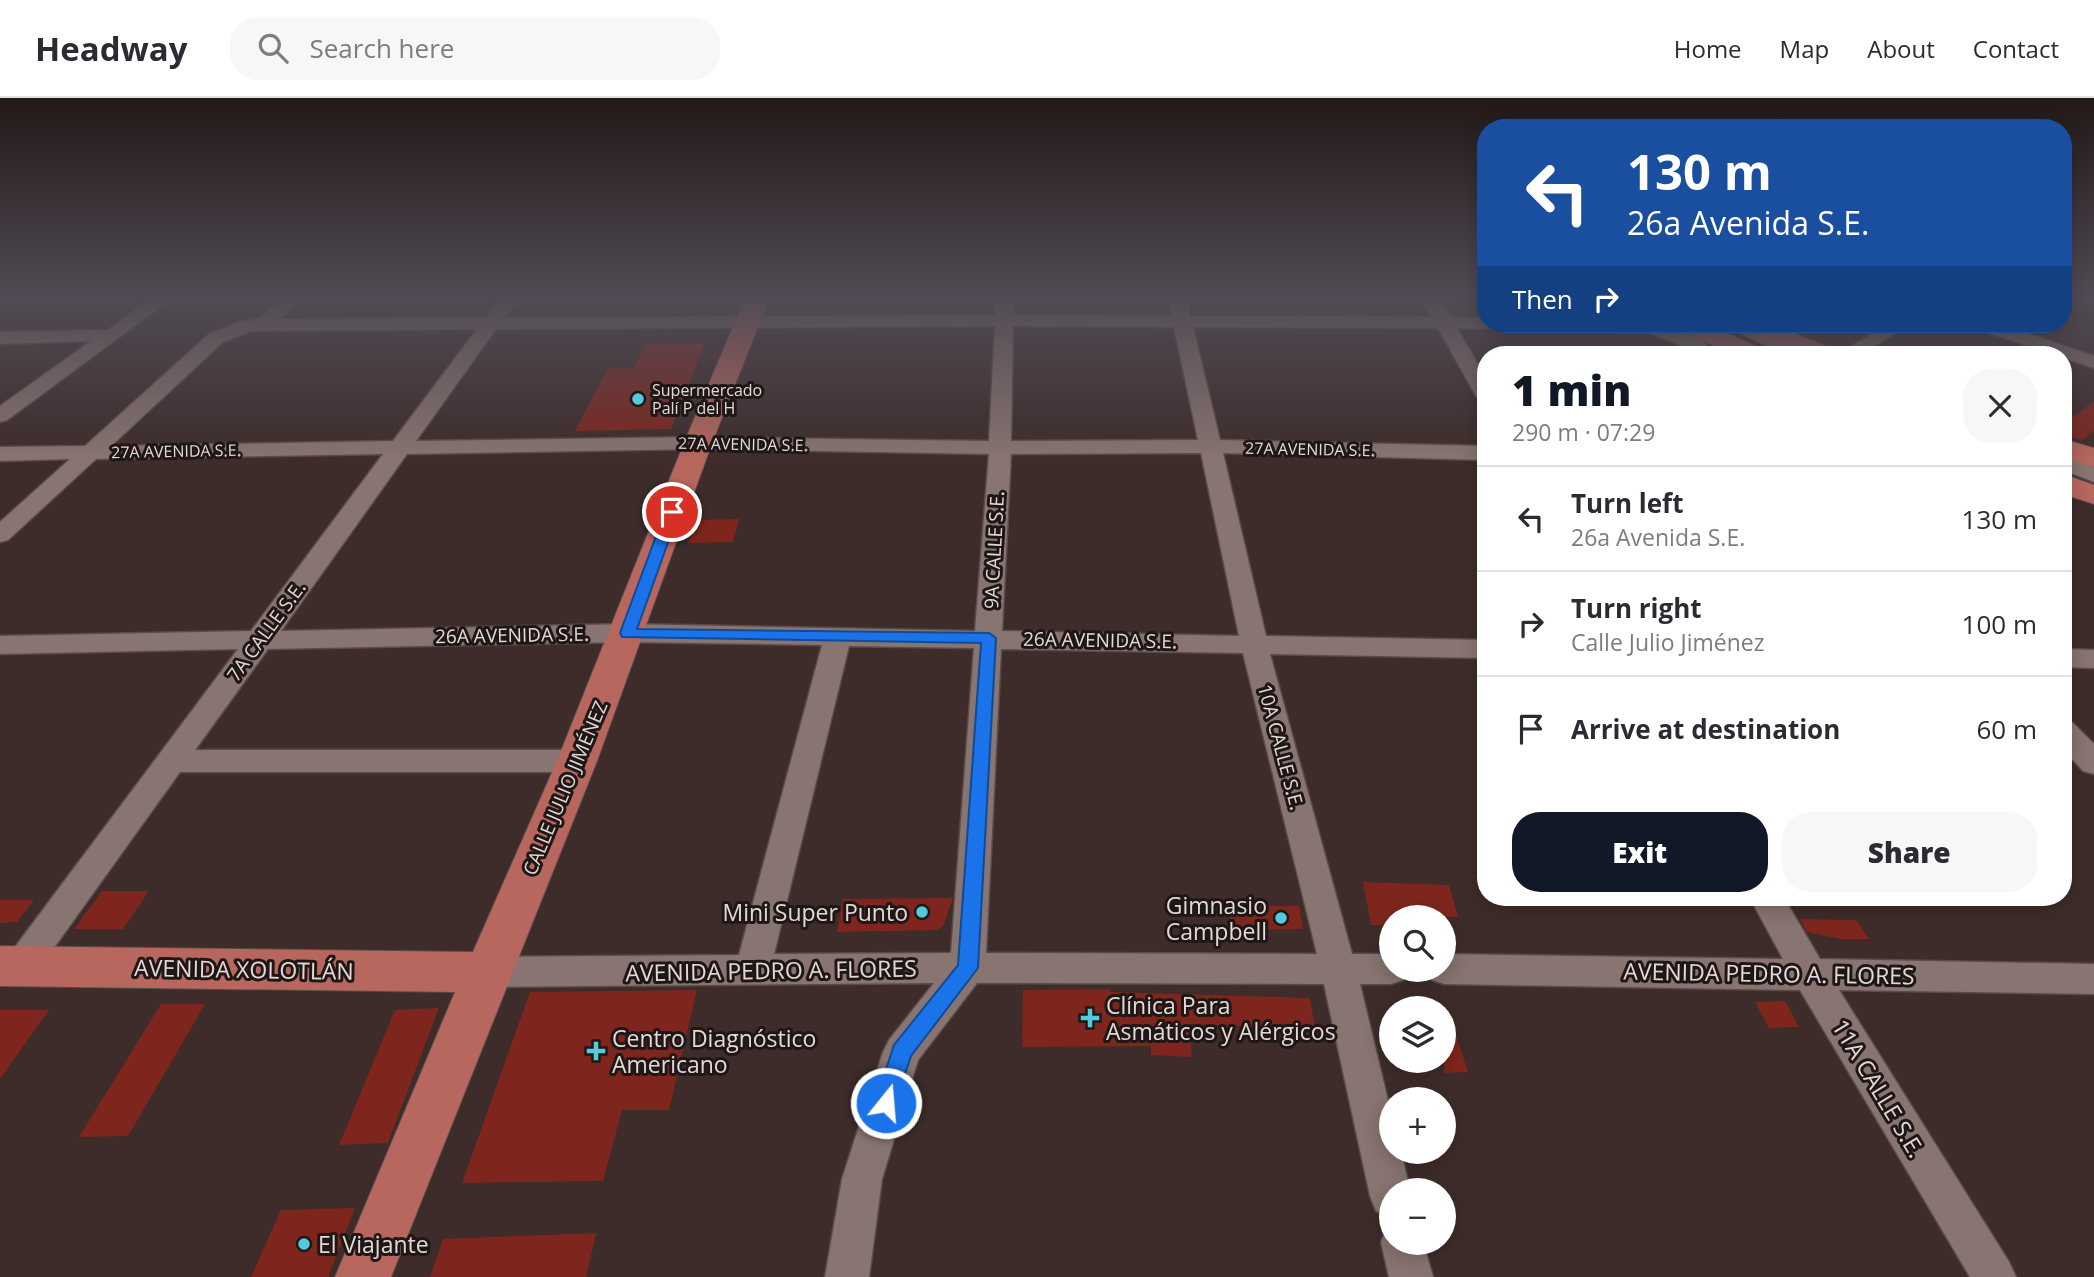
<!DOCTYPE html>
<html lang="en">
<head>
<meta charset="utf-8">
<style>
  body { margin:0; font-family:"Open Sans",sans-serif; background:#f7f7f7; color:#2b2b33; height:100vh; display:flex; flex-direction:column; font-size:26px; white-space:nowrap }
  * { box-sizing:border-box; margin:0 }
  p { font-size:23px; color:#7c7c81 }
  .icon { flex:none; width:38px; height:38px; fill:none; stroke:currentColor; stroke-width:2; stroke-linecap:round; stroke-linejoin:round }
  .map { position:relative; flex:1; overflow:hidden }
  .sheet { position:absolute; left:1477px; top:248px; width:595px; height:560px; display:flex; flex-direction:column; background:#fff; border-radius:28px; box-shadow:0 4px 18px #0003 }
  .sheet>* { flex:none }
  .hud { position:absolute; left:1477px; top:21px; width:595px; height:214px; border-radius:28px; box-shadow:0 4px 18px #0003; background:#1a4fa0; color:#fff; overflow:hidden }
  .fabs { position:absolute; left:1379px; top:807px; display:grid; gap:14px }
  .fabs a { display:grid; place-items:center; width:77px; height:77px; border-radius:50%; background:#fff; box-shadow:0 4px 18px #0003; font-size:35px }
  .pin { position:absolute; display:grid; place-items:center; width:60px; height:60px; color:#fff; margin:-30px; border:4px solid #fff; border-radius:50%; box-shadow:0 2px 7px #0007 }
  .me { position:absolute; width:77px; margin:-38px; rotate:17deg; stroke-linejoin:round; filter:drop-shadow(0 0 5px #0008) }
  .turn { display:flex; align-items:center; gap:24px; height:147px; padding:0 35px; font-size:32px }
  .turn .icon { width:91px; height:91px; stroke-width:2.5 }
  .turn b { display:block; font-size:49px; line-height:60px }
  .then { display:flex; align-items:center; height:66px; padding:0 35px; background:#0003; gap:14px; font-size:26px }
  .round { display:grid; place-items:center; flex:none; width:74px; height:74px; border-radius:28px; background:#f7f7f7 }
  .summary { display:flex; align-items:center; justify-content:space-between; height:119px; padding:0 35px }
  h1 { font-size:42px; font-weight:800; line-height:52px; color:#111827 }
  .button { display:flex; gap:14px; margin-top:auto; padding:14px 35px }
  .button a { flex:1; height:80px; border-radius:28px; background:#111827; color:#fff; font-size:28px; font-weight:800; line-height:80px; text-align:center }
  .button a+a { background:#f7f7f7; color:#2b2b33 }
  ul { padding:0; list-style:none }
  li { display:flex; align-items:center; gap:21px; height:105px; padding:0 35px; border-top:2px solid #e1e1e2 }
  li div { flex:1 }
  li b { display:block; font-size:26px }
  li em { font-style:normal }
  header { display:flex; align-items:center; gap:42px; box-sizing:border-box; height:98px; padding:0 35px; background:#fff; border-bottom:2px solid #e1e1e2 }
  header strong { font-size:33px }
  nav { display:flex; gap:38px; margin-inline-start:auto; font-size:24px }
  .search { width:490px; height:63px; background:#f7f7f7; display:flex; align-items:center; gap:18px; box-sizing:border-box; padding:0 24px; border-radius:28px; color:#7c7c81; font-size:26px }
  .map>svg:first-child { display:block }
  .building { fill:#7e261d }
  .lines { fill:none; stroke-linecap:round; stroke-linejoin:round }
  .minor-casing { stroke:#594b49; stroke-width:3 }
  .major-casing { stroke:#594b49; stroke-width:2 }
  .minor { fill:#887470; fill-rule:evenodd }
  .major { fill:#b7675d; fill-rule:evenodd }
  .route { fill:#1a73e8; stroke:#114b97; stroke-width:2 }
  .poi-dot { fill:#54cadd; stroke:#1f1716; stroke-width:2.5 }
  .labels { text-anchor:middle; dominant-baseline:central; stroke-width:6; stroke-linejoin:round; paint-order:stroke }
  .far-poi-label { font-size:16px; fill:#e3d8d6; stroke:#1f1716; text-anchor:start }
  .far-street-label { font-size:16px; fill:#e3d8d6; stroke:#1f1716 }
  .street-label { font-size:19px; fill:#e3d8d6; stroke:#1f1716 }
  .near-poi-label { font-size:23px; fill:#e3d8d6; stroke:#1f1716; text-anchor:start }
  .near-street-label { font-size:23px; fill:#e3d8d6; stroke:#1f1716 }
</style>
</head>
<body>
<header>
<strong>Headway</strong>
<div class="search"><svg class="icon" aria-label="search" viewBox="0 0 24 24"><circle cx="10" cy="10" r="6"/><path d="M15 15l6 6"/></svg>Search here</div>
<nav><a>Home</a><a>Map</a><a>About</a><a>Contact</a></nav>
</header>
<div class="map">
<svg width="2094" height="1179" viewBox="0 0 2094 1179">
  <rect width="100%" height="100%" fill="#3d2c2a"/>
  <g class="building">
    <polygon points="705,245 671,331 575,333 608,270 634,270 645,246"/>
    <polygon points="2094,303 2094,333 2082,342 2063,336 2063,327"/>
    <polygon points="739,421 733,444 688,445 696,422"/>
    <polygon points="1363,784 1449,787 1458,819 1391,819 1391,827 1371,827"/>
    <polygon points="102,793 149,793 123,831 74,831"/>
    <polygon points="953,800 943,828 936,832 837,834 843,801"/>
    <polygon points="0,802 34,802 17,824 0,825"/>
    <polygon points="1228,808 1299,808 1303,831 1232,832"/>
    <polygon points="1800,821 1856,822 1869,841 1840,841 1807,834"/>
    <polygon points="1110,891 1110,894 1310,900 1315,931 1189,926 1192,959 1151,957 1151,948 1022,949 1023,892"/>
    <polygon points="697,892 669,1012 622,1012 603,1083 462,1085 530,894"/>
    <polygon points="1785,903 1799,929 1769,930 1755,904"/>
    <polygon points="161,906 205,906 128,1038 79,1039"/>
    <polygon points="439,910 388,1045 339,1047 395,912"/>
    <polygon points="0,912 49,912 0,981"/>
    <polygon points="1448,912 1468,974 1444,975 1444,913"/>
    <polygon points="355,1110 328,1179 251,1179 281,1112"/>
    <polygon points="596,1135 586,1179 430,1179 443,1141"/>
  </g>
  <g class="lines">
    <g class="minor-casing">
      <g id="minor">
        <polygon points="0,198 34,198 25,203 0,204"/>
        <polygon points="154,198 175,198 7,322 0,324 0,308 91,243 0,246 0,234 108,232"/>
        <path d="M 285,198 L 304,198 L 281,221 L 486,220 L 502,198 L 520,198 L 504,220 L 995,217 L 996,198 L 1014,198 L 1014,217 L 1172,218 L 1168,198 L 1186,198 L 1190,218 L 1432,219 L 1420,198 L 1438,198 L 1450,219 L 1486,219 L 1486,226 L 1661,226 L 1703,243 L 1716,257 L 1696,257 L 1689,251 L 1650,235 L 1457,230 L 1486,280 L 1486,304 L 1476,298 L 1438,230 L 1193,229 L 1220,342 L 1486,348 L 1486,362 L 1223,355 L 1266,538 L 1486,542 L 1486,560 L 1270,556 L 1352,856 L 1391,856 L 1391,872 L 1408,872 L 1403,882 L 1391,886 L 1360,886 L 1391,1015 L 1391,1054 L 1401,1054 L 1410,1092 L 1391,1092 L 1391,1119 L 1376,1113 L 1370,1098 L 1324,886 L 977,885 L 918,962 L 882,1081 L 869,1179 L 825,1179 L 842,1081 L 883,954 L 889,942 L 934,885 L 487,889 L 474,885 L 469,874 L 474,863 L 487,859 L 739,857 L 822,547 L 628,544 L 268,551 L 195,652 L 577,652 L 588,655 L 592,663 L 588,671 L 577,674 L 180,674 L 33,879 L 21,883 L 9,879 L 3,868 L 9,857 L 238,551 L 0,556 L 0,538 L 251,533 L 383,356 L 96,361 L 8,442 L 0,444 L 0,424 L 70,361 L 0,363 L 0,349 L 85,348 L 209,236 L 242,223 L 259,221 ZM 995,228 L 989,343 L 698,339 L 416,343 L 496,231 ZM 1013,228 L 1174,229 L 1198,342 L 1011,343 ZM 477,231 L 393,343 L 111,348 L 223,244 L 251,233 ZM 698,351 L 989,356 L 975,533 L 628,526 L 281,533 L 407,356 ZM 1201,355 L 1239,538 L 1002,533 L 1011,356 ZM 849,548 L 974,550 L 951,855 L 774,856 ZM 1001,551 L 1243,555 L 1317,856 L 986,855 Z"/>
        <polygon points="1721,226 1745,226 1808,253 1811,257 1785,257"/>
        <polygon points="1888,226 1910,226 1860,257 1837,257"/>
        <polygon points="1972,226 1999,226 2094,258 2094,270 1974,230"/>
        <polygon points="2063,357 2094,369 2094,384 2063,372"/>
        <polygon points="2063,551 2094,552 2094,570 2063,569"/>
        <polygon points="2063,622 2073,625 2094,646 2094,676 2083,673 2063,651"/>
        <polygon points="1750,800 1784,800 1820,861 2094,866 2094,896 1839,892 2009,1164 2016,1179 1970,1179 1800,892 1444,886 1432,882 1427,872 1444,872 1444,856 1783,861"/>
        <polygon points="1391,1127 1391,1144 1423,1144 1433,1179 1389,1179 1381,1144 1387,1129"/>
      </g>
    </g>
    <g class="major-casing">
      <g id="major">
        <polygon points="746,198 770,198 712,345 597,663 391,1179 335,1179 455,894 0,888 0,848 473,854 557,663 684,345"/>
        <polygon points="1673,226 1705,226 1765,252 1769,257 1735,257 1676,231"/>
        <polygon points="1739,226 1772,226 1835,252 1839,257 1805,257 1742,231"/>
        <polygon points="2063,341 2094,350 2094,369 2063,359"/>
        <polygon points="2063,376 2094,387 2094,406 2063,396"/>
      </g>
    </g>
    <use href="#minor" class="minor"/>
    <use href="#major" class="major"/>
  </g>
  <linearGradient id="sky" x2="0" y2="1"><stop stop-color="#221817"/><stop offset="0.55" stop-color="#514b55"/><stop offset="1" stop-color="#514b55" stop-opacity="0"/></linearGradient>
  <rect width="2094" height="363" fill="url(#sky)"/>
  <polygon class="route" points="672,410 679,414 637,531 989,535 996,540 978,870 911,958 893,1012 886,1015 878,1012 875,1005 894,947 958,867 981,545 622,539 620,535 665,414"/>
  <g class="poi-dot">
    <circle cx="638" cy="301" r="7"/>
    <circle cx="922" cy="814" r="7"/>
    <circle cx="1281" cy="820" r="7"/>
    <path d="M1086.5 909.5h7v7h7v7h-7v7h-7v-7h-7v-7h7z"/>
    <path d="M592.5 942.5h7v7h7v7h-7v7h-7v-7h-7v-7h7z"/>
    <circle cx="304" cy="1146" r="7"/>
  </g>
  <g class="labels">
    <g class="far-poi-label">
      <text x="652" y="292">Supermercado<tspan x="652" dy="18">Palí P del H</tspan></text>
    </g>
    <g class="far-street-label">
      <text transform="translate(743 346) rotate(1)">27A AVENIDA S.E.</text>
      <text transform="translate(1310 351) rotate(1)">27A AVENIDA S.E.</text>
      <text transform="translate(176 353) rotate(-1)">27A AVENIDA S.E.</text>
    </g>
    <g class="street-label">
      <text transform="translate(994 452) rotate(-87)">9A CALLE S.E.</text>
      <text transform="translate(266 533) rotate(-54)">7A CALLE S.E.</text>
      <text transform="translate(512 537) rotate(-1)">26A AVENIDA S.E.</text>
      <text transform="translate(1100 542) rotate(1)">26A AVENIDA S.E.</text>
      <text transform="translate(1281 649) rotate(75)">10A CALLE S.E.</text>
      <text transform="translate(565 690) rotate(-67)">CALLE JULIO JIMÉNEZ</text>
    </g>
    <g class="near-poi-label">
      <text x="1267" y="807" text-anchor="end">Gimnasio<tspan x="1267" dy="26">Campbell</tspan></text>
      <text x="908" y="814" text-anchor="end">Mini Super Punto</text>
      <text x="1106" y="907">Clínica Para<tspan x="1106" dy="26">Asmáticos y Alérgicos</tspan></text>
      <text x="612" y="940">Centro Diagnóstico<tspan x="612" dy="26">Americano</tspan></text>
      <text x="318" y="1146">El Viajante</text>
    </g>
    <g class="near-street-label">
      <text transform="translate(244 871) rotate(1)">AVENIDA XOLOTLÁN</text>
      <text transform="translate(771 872) rotate(-1)">AVENIDA PEDRO A. FLORES</text>
      <text transform="translate(1769 875) rotate(1)">AVENIDA PEDRO A. FLORES</text>
      <text transform="translate(1879 990) rotate(59)">11A CALLE S.E.</text>
    </g>
  </g>
</svg>
<div class="fabs">
<a><svg class="icon" aria-label="search" viewBox="0 0 24 24"><circle cx="10" cy="10" r="6"/><path d="M15 15l6 6"/></svg></a>
<a><svg class="icon" aria-label="layers" viewBox="0 0 24 24"><path d="M12 4l9 5-9 5-9-5zM3 14l9 5 9-5"/></svg></a>
<a>+</a>
<a>−</a>
</div>
<div class="pin" style="left:672px;top:414px;background:#d93025"><svg class="icon" aria-label="arrive" viewBox="0 0 24 24"><path d="M6 21V4h12l-3 4 3 4H6"/></svg></div>
<svg class="me" style="left:886px;top:1005px" viewBox="-20 -20 40 40"><circle r="17" fill="#1a73e8" stroke="#fff" stroke-width="3"/><path d="M0-11L8 9 0 5-8 9z" fill="#fff"/></svg>
<div class="hud">
<div class="turn"><svg class="icon" aria-label="left" viewBox="0 0 24 24"><path d="M17 20v-9H6M10 6l-5 5 5 5"/></svg><div><b>130 m</b>26a Avenida S.E.</div></div>
<div class="then">Then<svg class="icon" aria-label="right" viewBox="0 0 24 24"><path d="M7 20v-9h11M14 6l5 5-5 5"/></svg></div>
</div>
<section class="sheet">
<div class="summary"><div><h1>1 min</h1><p>290 m · 07:29</p></div><a class="round"><svg class="icon" aria-label="close" viewBox="0 0 24 24"><path d="M6 6l12 12M18 6L6 18"/></svg></a></div>
<ul>
<li><svg class="icon" aria-label="left" viewBox="0 0 24 24"><path d="M17 20v-9H6M10 6l-5 5 5 5"/></svg><div><b>Turn left</b><p>26a Avenida S.E.</p></div><em>130 m</em></li>
<li><svg class="icon" aria-label="right" viewBox="0 0 24 24"><path d="M7 20v-9h11M14 6l5 5-5 5"/></svg><div><b>Turn right</b><p>Calle Julio Jiménez</p></div><em>100 m</em></li>
<li><svg class="icon" aria-label="arrive" viewBox="0 0 24 24"><path d="M6 21V4h12l-3 4 3 4H6"/></svg><div><b>Arrive at destination</b></div><em>60 m</em></li>
</ul>
<div class="button"><a>Exit</a><a>Share</a></div>
</section>
</div>
</body>
</html>
